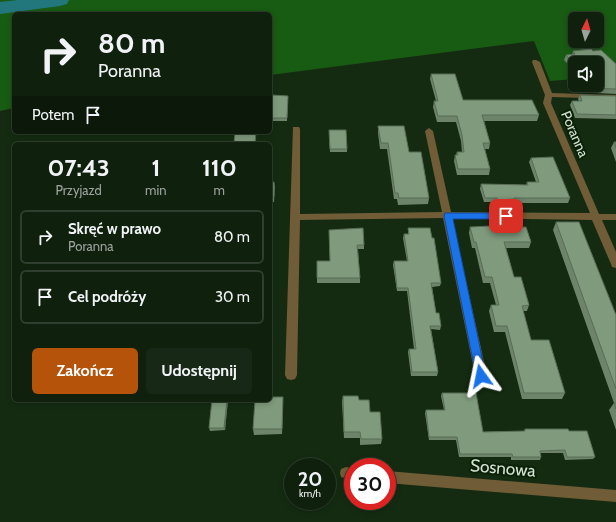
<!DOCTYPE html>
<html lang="pl">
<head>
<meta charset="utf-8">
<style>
  body { margin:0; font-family:Cabin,sans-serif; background:#182816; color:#f1f3f6; height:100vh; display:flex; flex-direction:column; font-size:15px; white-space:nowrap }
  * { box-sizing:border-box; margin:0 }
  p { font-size:13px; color:#9ba39d }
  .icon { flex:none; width:22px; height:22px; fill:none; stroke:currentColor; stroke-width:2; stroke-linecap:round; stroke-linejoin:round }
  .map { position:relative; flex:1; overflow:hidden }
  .side { position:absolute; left:12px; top:142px; width:260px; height:260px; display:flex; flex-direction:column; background:#0f200d; border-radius:6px; box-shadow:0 2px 6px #0003,0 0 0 1px #2f3e2e }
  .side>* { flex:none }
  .top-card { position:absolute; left:12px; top:12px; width:260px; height:122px; border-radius:6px; box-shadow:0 2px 6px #0003,0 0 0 1px #2f3e2e; background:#0f200d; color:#f1f3f6; overflow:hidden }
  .needle { width:26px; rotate:5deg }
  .fabs { position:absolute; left:568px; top:12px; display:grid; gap:8px }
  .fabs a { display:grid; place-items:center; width:36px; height:36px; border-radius:6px; background:#0f200d; box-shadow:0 2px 6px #0003,0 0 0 1px #2f3e2e; font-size:20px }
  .speed { position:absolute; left:284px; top:458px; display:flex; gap:8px; font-size:20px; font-weight:700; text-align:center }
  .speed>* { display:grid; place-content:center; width:52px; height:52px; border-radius:50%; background:#0f200d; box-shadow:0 2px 6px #0003,0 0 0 1px #2f3e2e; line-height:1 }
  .speed small { font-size:10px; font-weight:400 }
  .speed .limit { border:6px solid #d22; background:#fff; color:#111 }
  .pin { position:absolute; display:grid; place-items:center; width:34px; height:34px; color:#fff; margin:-17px; border-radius:8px; box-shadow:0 2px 6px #0006 }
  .me { position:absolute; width:44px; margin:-22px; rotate:348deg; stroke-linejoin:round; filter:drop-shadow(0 0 3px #0008) }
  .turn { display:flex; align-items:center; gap:14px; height:84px; padding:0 20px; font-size:18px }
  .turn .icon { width:52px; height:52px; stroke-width:2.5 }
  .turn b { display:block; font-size:28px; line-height:34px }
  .then { display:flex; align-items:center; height:38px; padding:0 20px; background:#0003; gap:8px; font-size:15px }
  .eta { display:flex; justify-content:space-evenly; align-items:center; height:68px; text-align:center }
  .eta b { font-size:24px; font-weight:800; line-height:28px }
  .action { display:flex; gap:8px; margin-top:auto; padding:8px 20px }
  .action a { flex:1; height:46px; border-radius:6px; background:#b45309; color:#fff; font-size:16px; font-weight:800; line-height:46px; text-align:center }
  .action a+a { background:#182816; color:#f1f3f6 }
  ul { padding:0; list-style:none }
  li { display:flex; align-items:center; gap:12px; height:54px; margin:0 8px 6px; padding:0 12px; border:2px solid #2f3e2e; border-radius:6px }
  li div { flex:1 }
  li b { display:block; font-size:15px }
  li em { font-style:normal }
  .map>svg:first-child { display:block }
  .green { fill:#185b12; fill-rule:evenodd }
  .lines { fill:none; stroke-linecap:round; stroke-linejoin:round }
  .river { fill:#22777d; fill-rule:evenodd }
  .minor { fill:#705c37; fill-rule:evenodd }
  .wall { fill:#6d846b }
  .shaded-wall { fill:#596c57 }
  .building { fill:#7f9a7c; stroke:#596c57 }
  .route { fill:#1a73e8; stroke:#114b97 }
  .labels { text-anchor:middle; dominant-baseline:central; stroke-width:4; stroke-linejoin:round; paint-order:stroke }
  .street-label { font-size:14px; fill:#d5e3d3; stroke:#0a2108 }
  .near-street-label { font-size:17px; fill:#d5e3d3; stroke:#0a2108 }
</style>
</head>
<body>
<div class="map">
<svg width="616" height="522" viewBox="0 0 616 522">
  <rect width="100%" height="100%" fill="#142b11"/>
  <path class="green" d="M 0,0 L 616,0 L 616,75 L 597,63 L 575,63 L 575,79 L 550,81 L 534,41 L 270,75 L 270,14 L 14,14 L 14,108 L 0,111 ZM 575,19 L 597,19 L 597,41 L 575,41 Z"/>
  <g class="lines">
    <polygon class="river" points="18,0 69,0 67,4 60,6 0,14 0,2"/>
    <g class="minor">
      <polygon points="533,60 536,60 540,62 552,93 616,95 616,99 552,97 551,103 599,214 616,214 616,220 602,220 616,252 616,268 612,267 611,264 592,220 452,218 487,375 485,379 481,380 477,379 475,375 443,218 300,220 297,375 295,379 291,380 287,379 285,375 293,127 299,127 300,129 300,214 442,212 425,131 429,128 433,131 451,212 590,213 543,103 545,95 532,62"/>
      <polygon points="346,467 353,468 353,480 341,477 340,473 341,469"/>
      <polygon points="387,471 616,490 616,502 387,483"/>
    </g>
  </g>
  <g class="wall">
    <polygon points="573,51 593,51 616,64 616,94 575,92 570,79 571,75 575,75 575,85 597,85 575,63 575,71 564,60 566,55 572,55"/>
    <polygon points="431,74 463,100 539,115 537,121 484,121 490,143 489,149 485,149 490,169 489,175 457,175 454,161 455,155 456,155 457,152 462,152 461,141 456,122 437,122 433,107 434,101 436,101 430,79"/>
    <polygon points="580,95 616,96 616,119 575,118 570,105 572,101 579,101 578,99"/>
    <polygon points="288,96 287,121 270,121 270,118"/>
    <polygon points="378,126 409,152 429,198 428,204 398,205 397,199 394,199 387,149 380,149 378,133"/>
    <polygon points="329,133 347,149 347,152 330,152"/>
    <polygon points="614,142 616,142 616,162 611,148"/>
    <polygon points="531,158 570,198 568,203 513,203 513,204 497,204 496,202 484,202 480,189 481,184 526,185 527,182 536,182 529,162"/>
    <polygon points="270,182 274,182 275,187 274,202 272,202 270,252"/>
    <polygon points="556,222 616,315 616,430 609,410 614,403 553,230"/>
    <polygon points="470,227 512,227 531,242 529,248 506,248 514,277 529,305 527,311 523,311 531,340 565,393 562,399 522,399 505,332 494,332 489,311 491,305 496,305 490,283 483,283 475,248 472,248 469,233"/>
    <polygon points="408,228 432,238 441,283 440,286 432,287 436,313 441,326 440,330 431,329 438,372 437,376 411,376 408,352 409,349 414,349 407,291 397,291 393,265 394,261 407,261 403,238 404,234 408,234"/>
    <polygon points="329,230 364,245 364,249 358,249 360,278 360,283 317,283 317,261 330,261"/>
    <polygon points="442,393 483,432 524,431 525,429 569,431 595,457 593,459 565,460 563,453 540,453 541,457 540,460 511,460 511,457 459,457 456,440 429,440 425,413 426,410 444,410 441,396"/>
    <polygon points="343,396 370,412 382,439 381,444 360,445 360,438 344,438 342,402"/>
    <polygon points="212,400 228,400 225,430 210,431 209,428"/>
    <polygon points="283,402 282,434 254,435 253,429"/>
  </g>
  <g class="shaded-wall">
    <polygon points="272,197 272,202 270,252 270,240"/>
    <polygon points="227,400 228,400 225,430 224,428"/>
  </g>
  <g class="building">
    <polygon points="591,49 593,51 601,50 616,64 616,89 577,88 576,85 597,85 597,63 575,63 575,65 566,55 575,54 573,51"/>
    <polygon points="431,74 455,74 463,100 532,100 539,115 482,115 490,143 483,143 490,169 458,169 455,155 458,155 457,152 464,152 462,135 457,116 438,116 434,101 438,101"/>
    <polygon points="571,75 575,75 575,84"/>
    <polygon points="272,95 288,96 287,118 270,118"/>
    <polygon points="580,95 616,96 616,115 577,114 572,101 582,101"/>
    <polygon points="378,126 404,126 409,152 421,152 429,198 399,198 398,193 395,193 388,143 381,143"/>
    <polygon points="329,130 346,130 347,149 330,149"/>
    <polygon points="235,132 256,132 255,144 234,144"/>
    <polygon points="614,142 616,142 616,148"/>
    <polygon points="553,157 570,198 514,198 514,199 498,200 497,198 485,198 481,184 528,185 527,182 539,182 531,158"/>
    <polygon points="270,182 274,182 274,197 272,197 270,240"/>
    <polygon points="556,222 579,222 616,315 616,389"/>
    <polygon points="512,225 512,227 526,227 531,242 504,242 514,277 521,277 529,305 522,306 531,340 549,340 565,393 524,393 507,326 496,326 491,305 499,305 492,277 485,277 476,242 474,242 470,227"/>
    <polygon points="363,228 364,245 357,245 360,278 317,278 317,261 330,261 329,230"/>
    <polygon points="408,228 430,228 432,238 434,238 441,283 431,283 436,313 439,313 441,326 430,326 438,372 412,372 409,349 416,349 408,288 397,288 394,261 408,261 404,234 409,234"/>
    <polygon points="442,393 476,393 483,432 525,431 525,429 568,429 569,431 587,431 595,457 567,457 565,450 540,451 541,457 513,457 512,454 460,454 457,437 429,437 426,410 445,410"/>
    <polygon points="343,396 358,396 359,400 369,400 370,412 380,412 382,439 361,439 360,432 344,432"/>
    <polygon points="270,397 283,397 282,429 253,429 255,400 270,400"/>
    <polygon points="212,400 227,400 224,428 209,428"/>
    <polygon points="614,403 616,403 616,409"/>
  </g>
  <polygon class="route" points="445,213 506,213 510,216 506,219 453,219 486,376 485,379 481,380 477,379 476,376 444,216"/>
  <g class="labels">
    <g class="street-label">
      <text transform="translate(575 134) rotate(67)">Poranna</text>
    </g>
    <g class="near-street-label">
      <text transform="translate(503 468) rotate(5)">Sosnowa</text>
    </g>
  </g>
</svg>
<div class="fabs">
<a><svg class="needle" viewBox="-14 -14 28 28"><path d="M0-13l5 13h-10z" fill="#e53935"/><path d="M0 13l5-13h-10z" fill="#9ba39d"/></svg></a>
<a><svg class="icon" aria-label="sound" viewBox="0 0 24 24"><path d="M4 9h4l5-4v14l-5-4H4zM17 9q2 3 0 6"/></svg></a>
</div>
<div class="speed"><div>20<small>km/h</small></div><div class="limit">30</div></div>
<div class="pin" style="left:506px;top:216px;background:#d93025"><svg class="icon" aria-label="arrive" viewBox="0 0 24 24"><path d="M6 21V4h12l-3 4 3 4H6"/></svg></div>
<svg class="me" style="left:481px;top:376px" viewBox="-20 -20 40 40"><path d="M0-17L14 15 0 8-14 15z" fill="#1a73e8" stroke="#fff" stroke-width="4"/></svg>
<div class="top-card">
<div class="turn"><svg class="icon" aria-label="right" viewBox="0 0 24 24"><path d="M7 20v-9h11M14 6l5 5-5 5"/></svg><div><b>80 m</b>Poranna</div></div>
<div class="then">Potem<svg class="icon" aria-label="arrive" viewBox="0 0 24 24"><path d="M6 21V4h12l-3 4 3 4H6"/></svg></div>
</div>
<section class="side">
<div class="eta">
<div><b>07:43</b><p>Przyjazd</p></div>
<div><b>1</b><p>min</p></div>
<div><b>110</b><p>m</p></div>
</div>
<ul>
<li><svg class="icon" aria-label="right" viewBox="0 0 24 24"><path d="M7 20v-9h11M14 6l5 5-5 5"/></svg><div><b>Skręć w prawo</b><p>Poranna</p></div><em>80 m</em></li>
<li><svg class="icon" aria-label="arrive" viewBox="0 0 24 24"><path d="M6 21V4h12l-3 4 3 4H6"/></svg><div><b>Cel podróży</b></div><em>30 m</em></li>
</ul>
<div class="action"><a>Zakończ</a><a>Udostępnij</a></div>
</section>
</div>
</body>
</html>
